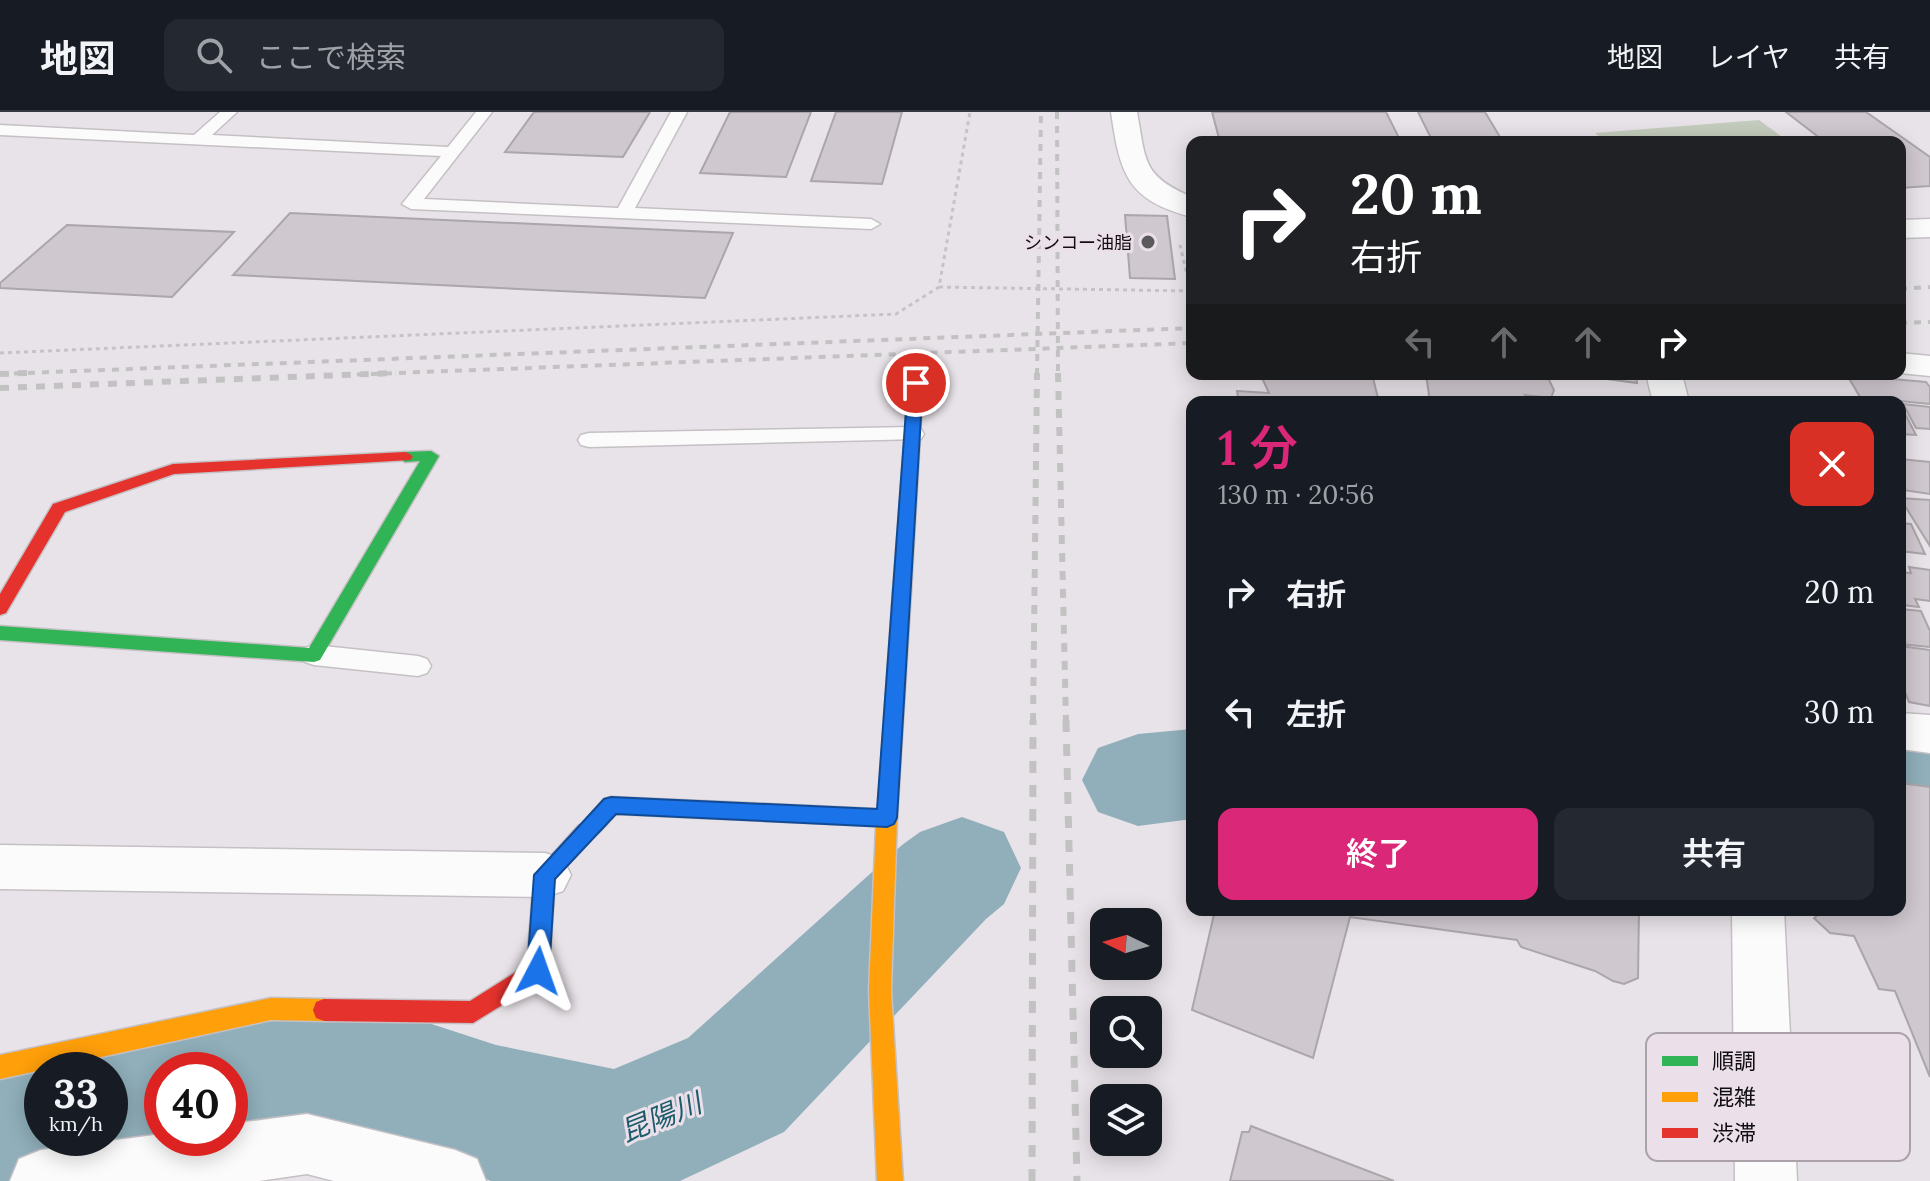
<!DOCTYPE html>
<html lang="ja">
<head>
<meta charset="utf-8">
<style>
  body { margin:0; font-family:Lora,"Noto Sans JP",serif; background:#242831; color:#f1f3f6; height:100vh; display:flex; flex-direction:column; font-size:30px; white-space:nowrap }
  * { box-sizing:border-box; margin:0 }
  p { font-size:26px; color:#9ea1a6 }
  .icon { flex:none; width:44px; height:44px; fill:none; stroke:currentColor; stroke-width:2; stroke-linecap:round; stroke-linejoin:round }
  .map { position:relative; flex:1; overflow:hidden }
  .details { position:absolute; left:1186px; top:284px; width:720px; height:520px; display:flex; flex-direction:column; background:#171b24; border-radius:16px; box-shadow:0 4px 20px #0003 }
  .details>* { flex:none }
  .hud { position:absolute; left:1186px; top:24px; width:720px; height:244px; border-radius:16px; box-shadow:0 4px 20px #0003; background:#202124; color:#fff; overflow:hidden }
  .needle { width:52px; rotate:275deg }
  .buttons { position:absolute; left:1090px; top:796px; display:grid; gap:16px }
  .buttons a { display:grid; place-items:center; width:72px; height:72px; border-radius:16px; background:#171b24; box-shadow:0 4px 20px #0003; font-size:40px }
  .speed { position:absolute; left:24px; top:940px; display:flex; gap:16px; font-size:40px; font-weight:700; text-align:center }
  .speed>* { display:grid; place-content:center; width:104px; height:104px; border-radius:50%; background:#171b24; box-shadow:0 4px 20px #0003; line-height:1 }
  .speed small { font-size:20px; font-weight:400 }
  .speed .limit { border:12px solid #d22; background:#fff; color:#111 }
  .pin { position:absolute; display:grid; place-items:center; width:68px; height:68px; color:#fff; margin:-34px; border:4px solid #fff; border-radius:50%; box-shadow:0 2px 8px #0007 }
  .me { position:absolute; width:88px; margin:-44px; rotate:4deg; stroke-linejoin:round; filter:drop-shadow(0 0 6px #0008) }
  .turn { display:flex; align-items:center; gap:28px; height:168px; padding:0 32px; font-size:36px }
  .turn .icon { width:104px; height:104px; stroke-width:2.5 }
  .turn b { display:block; font-size:56px; line-height:68px }
  .lanes { display:flex; align-items:center; height:76px; padding:0 32px; background:#0003; justify-content:center; gap:40px; direction:ltr }
  .lanes .off { opacity:.35 }
  .round { display:grid; place-items:center; flex:none; width:84px; height:84px; border-radius:16px; background:#242831 }
  .overview { display:flex; align-items:center; justify-content:space-between; height:136px; padding:0 32px }
  h1 { font-size:48px; font-weight:600; line-height:60px; color:#db2777 }
  .action { display:flex; gap:16px; margin-top:auto; padding:16px 32px }
  .action a { flex:1; height:92px; border-radius:16px; background:#db2777; color:#fff; font-size:32px; font-weight:600; line-height:92px; text-align:center }
  .action a+a { background:#242831; color:#f1f3f6 }
  ul { padding:0; list-style:none }
  li { display:flex; align-items:center; gap:24px; height:120px; padding:0 32px }
  li div { flex:1 }
  li b { display:block; font-size:30px }
  li em { font-style:normal }
  header { display:flex; align-items:center; gap:48px; box-sizing:border-box; height:112px; padding:0 40px; background:#171b24; border-bottom:2px solid #363941 }
  header strong { font-size:38px }
  nav { display:flex; gap:44px; margin-inline-start:auto; font-size:28px }
  .search { width:560px; height:72px; background:#242831; display:flex; align-items:center; gap:20px; box-sizing:border-box; padding:0 28px; border-radius:16px; color:#9ea1a6; font-size:30px }
  .map>svg:first-child { display:block }
  .green { fill:#c4ccbd }
  .lines { fill:none; stroke-linecap:round; stroke-linejoin:round }
  .river { fill:#90afba; fill-rule:evenodd }
  .building { fill:#cfc8cf; stroke:#aaa6aa; stroke-width:2 }
  .lane-casing { stroke:#c4c0c4; stroke-width:3 }
  .street-casing { stroke:#c4c0c4; stroke-width:3 }
  .fast-casing { stroke:#c4c0c4; stroke-width:3 }
  .slow-casing { stroke:#c4c0c4; stroke-width:3 }
  .jam-casing { stroke:#c4c0c4; stroke-width:3 }
  .path { stroke:#c5c4c5; stroke-width:3; stroke-dasharray:4 4; stroke-linecap:butt }
  .lane { fill:#fcfbfc; fill-rule:evenodd }
  .street { fill:#fcfbfc; fill-rule:evenodd }
  .fast { fill:#30b455; fill-rule:evenodd }
  .slow { fill:#ff9f0a; fill-rule:evenodd }
  .jam { fill:#e5322d; fill-rule:evenodd }
  .rail-far2 { stroke:#c3c2c3; stroke-width:4; stroke-dasharray:7 7; stroke-linecap:butt }
  .rail-far1 { stroke:#c3c2c3; stroke-width:6; stroke-dasharray:9 9; stroke-linecap:butt }
  .rail { stroke:#c3c2c3; stroke-width:7; stroke-dasharray:12 12; stroke-linecap:butt }
  .route { fill:#1a73e8; stroke:#114b97; stroke-width:2 }
  .poi-dot { fill:#5c595c; stroke:#ebe0ea; stroke-width:3 }
  .labels { text-anchor:middle; dominant-baseline:central; stroke-width:6; stroke-linejoin:round; paint-order:stroke }
  .far-poi-label { font-size:18px; fill:#110e11; stroke:#ebe0ea; text-anchor:end }
  .near-water-label { font-size:28px; font-style:italic; fill:#1c5c6b; stroke:#ebe0ea }
  .key { fill:#ebe0ea; stroke:#aaa1a9; stroke-width:2 }
  .key-label { font-size:22px; fill:#110e11 }
</style>
</head>
<body>
<header>
<strong>地図</strong>
<div class="search"><svg class="icon" aria-label="search" viewBox="0 0 24 24"><circle cx="10" cy="10" r="6"/><path d="M15 15l6 6"/></svg>ここで検索</div>
<nav><a>地図</a><a>レイヤ</a><a>共有</a></nav>
</header>
<div class="map">
<svg width="1930" height="1069" viewBox="0 0 1930 1069">
  <rect width="100%" height="100%" fill="#e8e3e8"/>
  <polygon class="green" points="1759,8 1789,30 1605,30 1595,21"/>
  <g class="lines">
    <g class="river">
      <polygon points="1900,604 1930,607 1930,697 1900,694"/>
      <polygon points="1192,617 1192,707 1138,714 1098,700 1082,668 1098,636 1138,622"/>
      <path d="M 962,705 L 1004,720 L 1021,756 L 1004,792 L 986,807 L 784,1020 L 680,1069 L 491,1069 L 410,1039 L 230,1033 L 212,1026 L 230,1026 L 230,958 L 162,958 L 162,1026 L 210,1028 L 110,1066 L 94,1059 L 91,1067 L 86,1069 L 0,1069 L 0,958 L 42,949 L 59,956 L 62,949 L 110,928 L 162,913 L 182,921 L 230,901 L 410,905 L 496,933 L 614,957 L 688,926 L 902,733 L 920,720 ZM 42,958 L 110,958 L 110,1026 L 42,1026 Z"/>
    </g>
  </g>
  <g class="building">
    <polygon points="534,0 650,0 623,45 505,40"/>
    <polygon points="730,0 811,0 786,65 700,61"/>
    <polygon points="836,0 902,0 882,72 811,69"/>
    <polygon points="1212,0 1386,0 1401,30 1220,30"/>
    <polygon points="1418,0 1485,0 1503,30 1433,30"/>
    <polygon points="1786,0 1866,0 1930,45 1930,74 1900,76 1900,30 1825,30"/>
    <polygon points="290,101 733,121 705,186 233,163"/>
    <polygon points="1125,103 1167,104 1175,167 1130,166"/>
    <polygon points="67,113 234,120 172,185 0,176 0,171"/>
    <polygon points="1266,262 1372,262 1379,290 1239,290 1237,279 1269,281 1262,266 1266,265"/>
    <polygon points="1426,262 1546,262 1554,278 1551,286 1525,283 1527,286 1522,290 1430,290"/>
    <polygon points="1570,262 1636,262 1637,271"/>
    <polygon points="1847,263 1926,270 1930,275 1930,292 1860,285"/>
    <polygon points="1900,292 1916,323 1900,322"/>
    <polygon points="1903,292 1930,295 1930,317 1916,316"/>
    <polygon points="1900,347 1930,350 1930,382 1903,378"/>
    <polygon points="1900,386 1930,388 1930,434"/>
    <polygon points="1900,411 1911,412 1925,442 1900,439"/>
    <polygon points="1909,455 1930,458 1930,489 1915,487 1919,495 1903,493 1900,488 1900,460 1911,461"/>
    <polygon points="1900,497 1921,499 1930,519 1930,535 1900,532"/>
    <polygon points="1900,534 1930,538 1930,594 1909,590 1900,568"/>
    <polygon points="1900,671 1930,675 1930,965 1895,879 1879,877 1854,824 1830,821 1814,806 1825,798 1900,798"/>
    <polygon points="1215,798 1639,798 1638,866 1624,872 1613,869 1595,859 1521,835 1517,828 1350,805 1313,946 1192,898"/>
    <polygon points="1251,1014 1394,1069 1230,1069 1242,1020 1249,1020"/>
  </g>
  <g class="lines">
    <g class="lane-casing">
      <g id="lane">
        <polygon points="220,0 237,0 212,23 448,35 476,0 492,0 424,87 618,96 671,0 687,0 635,96 871,107 880,112 871,117 411,97 402,92 441,44 0,23 0,13 194,23"/>
        <polygon points="913,315 921,317 924,322 921,327 589,335 581,333 578,328 581,323 589,321"/>
        <polygon points="314,533 418,544 427,547 431,554 427,561 418,564 314,553 305,550 301,543 305,536"/>
      </g>
    </g>
    <g class="street-casing">
      <g id="street">
        <path d="M 1111,0 L 1137,0 C 1146,49 1142,64 1192,85 L 1192,105 C 1126,88 1120,61 1111,0 Z"/>
        <polygon points="1930,107 1930,125 1900,126 1900,108"/>
        <polygon points="1900,241 1930,244 1930,264 1900,261"/>
        <polygon points="1646,262 1682,262 1689,290 1653,290"/>
        <polygon points="1900,601 1930,603 1930,641 1900,637"/>
        <polygon points="0,733 545,741 563,747 571,763 563,779 545,785 0,777"/>
        <polygon points="1732,798 1784,798 1797,1069 1735,1069"/>
        <polygon points="307,1002 455,1038 477,1047 486,1069 334,1069 307,1062 259,1069 10,1069 19,1047 41,1038 162,1022 162,1026 230,1026 230,1012"/>
      </g>
    </g>
    <g class="fast-casing">
      <polygon id="fast" points="431,339 439,344 320,548 314,550 0,528 0,514 309,536 420,349 405,350 397,345 405,340"/>
    </g>
    <g class="slow-casing">
      <g id="slow">
        <path d="M 902,473 L 911,479 L 897,706 L 891,878 L 903,1069 L 877,1069 L 869,878 L 876,714 L 616,702 C 605,713 594,732 578,726 L 575,720 L 604,687 L 611,685 L 878,697 L 893,479 Z"/>
        <polygon points="271,886 324,887 332,890 335,898 332,906 324,909 271,908 0,967 0,943"/>
      </g>
    </g>
    <g class="jam-casing">
      <g id="jam">
        <polygon points="916,267 923,271 911,479 902,485 893,479 909,271"/>
        <polygon points="405,340 410,342 413,345 410,348 174,362 65,400 6,501 0,503 0,482 53,392 173,352"/>
        <polygon points="585,711 592,714 595,720 592,726 555,766 549,859 546,866 473,911 324,909 316,906 313,898 316,890 324,887 470,889 527,853 534,763 578,714"/>
      </g>
    </g>
    <g class="path">
      <polyline points="939,175 1191,179 1180,133"/>
      <polyline points="0,241 896,202 939,175 970,0"/>
    </g>
    <use href="#lane" class="lane"/>
    <use href="#street" class="street"/>
    <use href="#fast" class="fast"/>
    <use href="#slow" class="slow"/>
    <use href="#jam" class="jam"/>
    <g class="rail-far2">
      <polyline points="1057,0 1058,263"/>
      <polyline points="1900,177 1930,175"/>
      <polyline points="1900,211 1930,210"/>
      <polyline points="0,262 1192,216"/>
      <polyline points="343,263 1192,231"/>
      <polyline points="1037,263 1041,0"/>
    </g>
    <g class="rail-far1">
      <polyline points="1058,261 1066,610"/>
      <polyline points="0,262 27,261"/>
      <polyline points="0,276 396,261"/>
      <polyline points="1033,610 1037,261"/>
    </g>
    <g class="rail">
      <polyline points="1066,608 1077,1069"/>
      <polyline points="1032,1069 1033,608"/>
    </g>
  </g>
  <polygon class="route" points="916,266 923,271 897,706 894,712 887,715 616,702 555,767 549,859 546,866 538,869 530,866 527,859 534,763 604,687 611,685 877,697 908,271"/>
  <circle class="poi-dot" cx="1148" cy="130" r="8"/>
  <g class="labels">
    <g class="far-poi-label">
      <text x="1132" y="130">シンコー油脂</text>
    </g>
    <g class="near-water-label">
      <text transform="translate(661 1005) rotate(-22)">昆陽川</text>
    </g>
  </g>
  <rect x="1646" y="921" width="264" height="128" rx="12" class="key"/>
  <rect x="1662" y="944" width="36" height="10" fill="#30b455"/>
  <rect x="1662" y="980" width="36" height="10" fill="#ff9f0a"/>
  <rect x="1662" y="1016" width="36" height="10" fill="#e5322d"/>
  <g class="key-label">
    <text x="1712" y="957">順調</text>
    <text x="1712" y="993">混雑</text>
    <text x="1712" y="1029">渋滞</text>
  </g>
</svg>
<div class="buttons">
<a><svg class="needle" viewBox="-14 -14 28 28"><path d="M0-13l5 13h-10z" fill="#e53935"/><path d="M0 13l5-13h-10z" fill="#9ea1a6"/></svg></a>
<a><svg class="icon" aria-label="search" viewBox="0 0 24 24"><circle cx="10" cy="10" r="6"/><path d="M15 15l6 6"/></svg></a>
<a><svg class="icon" aria-label="layers" viewBox="0 0 24 24"><path d="M12 4l9 5-9 5-9-5zM3 14l9 5 9-5"/></svg></a>
</div>
<div class="speed"><div>33<small>km/h</small></div><div class="limit">40</div></div>
<div class="pin" style="left:916px;top:271px;background:#d93025"><svg class="icon" aria-label="arrive" viewBox="0 0 24 24"><path d="M6 21V4h12l-3 4 3 4H6"/></svg></div>
<svg class="me" style="left:538px;top:859px" viewBox="-20 -20 40 40"><path d="M0-17L14 15 0 8-14 15z" fill="#1a73e8" stroke="#fff" stroke-width="4"/></svg>
<div class="hud">
<div class="turn"><svg class="icon" aria-label="right" viewBox="0 0 24 24"><path d="M7 20v-9h11M14 6l5 5-5 5"/></svg><div><b>20 m</b>右折</div></div>
<div class="lanes"><svg class="icon off" aria-label="left" viewBox="0 0 24 24"><path d="M17 20v-9H6M10 6l-5 5 5 5"/></svg><svg class="icon off" aria-label="ahead" viewBox="0 0 24 24"><path d="M12 20V5M6 11l6-6 6 6"/></svg><svg class="icon off" aria-label="ahead" viewBox="0 0 24 24"><path d="M12 20V5M6 11l6-6 6 6"/></svg><svg class="icon" aria-label="right" viewBox="0 0 24 24"><path d="M7 20v-9h11M14 6l5 5-5 5"/></svg></div>
</div>
<section class="details">
<div class="overview"><div><h1>1 分</h1><p>130 m · 20:56</p></div><a class="round" style="background:#d93025;color:#fff"><svg class="icon" aria-label="close" viewBox="0 0 24 24"><path d="M6 6l12 12M18 6L6 18"/></svg></a></div>
<ul>
<li><svg class="icon" aria-label="right" viewBox="0 0 24 24"><path d="M7 20v-9h11M14 6l5 5-5 5"/></svg><div><b>右折</b></div><em>20 m</em></li>
<li><svg class="icon" aria-label="left" viewBox="0 0 24 24"><path d="M17 20v-9H6M10 6l-5 5 5 5"/></svg><div><b>左折</b></div><em>30 m</em></li>
</ul>
<div class="action"><a>終了</a><a>共有</a></div>
</section>
</div>
</body>
</html>
